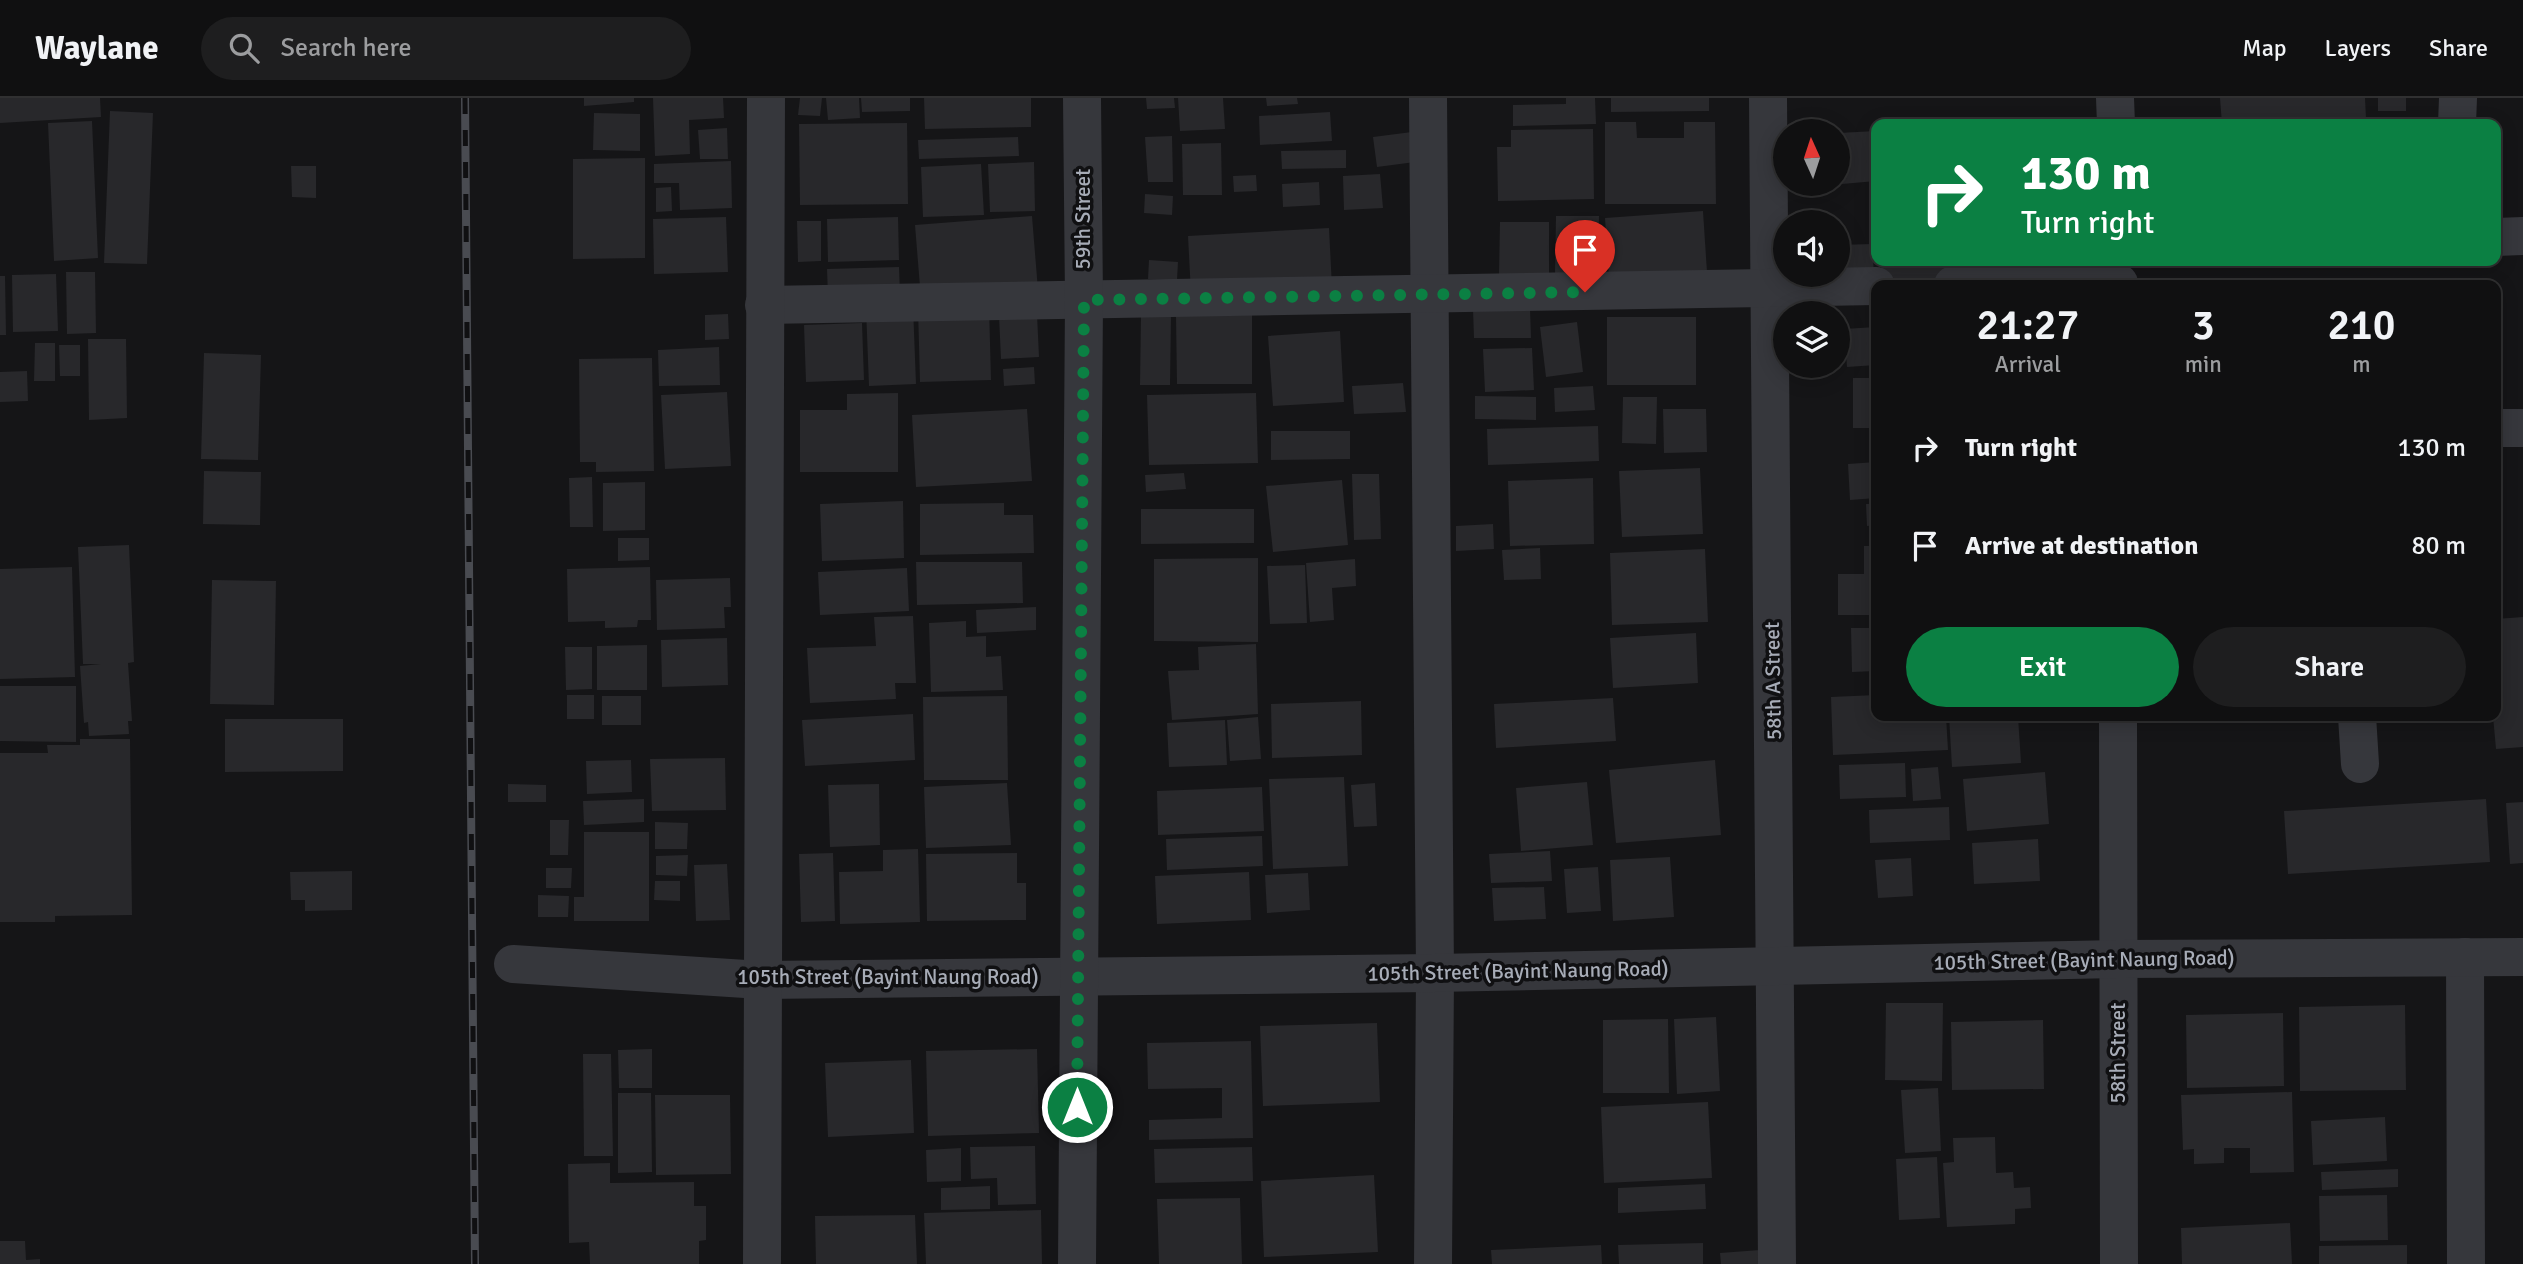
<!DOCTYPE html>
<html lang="en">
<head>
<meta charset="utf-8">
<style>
  body { margin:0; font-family:Signika,sans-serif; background:#1e1e1f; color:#f1f3f6; height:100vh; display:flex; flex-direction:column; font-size:26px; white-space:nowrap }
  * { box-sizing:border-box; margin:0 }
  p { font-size:23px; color:#9c9d9f }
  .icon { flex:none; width:38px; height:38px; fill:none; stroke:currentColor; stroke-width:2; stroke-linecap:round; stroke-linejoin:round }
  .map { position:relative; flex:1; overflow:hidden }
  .sheet { position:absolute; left:1871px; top:182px; width:630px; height:441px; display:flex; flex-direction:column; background:#101011; border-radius:14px; box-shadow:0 4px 18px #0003,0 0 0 2px #303031 }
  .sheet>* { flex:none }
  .banner { position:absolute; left:1871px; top:21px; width:630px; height:147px; border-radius:14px; box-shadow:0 4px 18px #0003,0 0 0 2px #303031; background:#0b8043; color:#fff; overflow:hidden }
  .needle { width:46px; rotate:357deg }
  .buttons { position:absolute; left:1773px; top:21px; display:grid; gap:14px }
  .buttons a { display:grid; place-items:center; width:77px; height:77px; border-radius:50%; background:#101011; box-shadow:0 4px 18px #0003,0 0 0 2px #303031; font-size:35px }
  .pin { position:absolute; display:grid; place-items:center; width:60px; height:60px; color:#fff; margin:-72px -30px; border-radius:50% 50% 50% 0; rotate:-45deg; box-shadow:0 0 7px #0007 }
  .pin .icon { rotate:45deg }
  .me { position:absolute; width:77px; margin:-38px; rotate:0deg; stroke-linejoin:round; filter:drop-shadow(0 0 5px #0008) }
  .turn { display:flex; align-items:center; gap:24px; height:147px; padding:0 35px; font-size:32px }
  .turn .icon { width:91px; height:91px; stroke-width:2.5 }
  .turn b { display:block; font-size:49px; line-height:60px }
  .eta { display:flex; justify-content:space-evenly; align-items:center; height:119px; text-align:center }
  .eta b { font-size:42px; font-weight:600; line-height:49px }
  .action { display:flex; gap:14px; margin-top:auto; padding:14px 35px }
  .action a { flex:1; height:80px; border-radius:42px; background:#0b8043; color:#fff; font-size:28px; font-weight:600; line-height:80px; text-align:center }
  .action a+a { background:#1e1e1f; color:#f1f3f6 }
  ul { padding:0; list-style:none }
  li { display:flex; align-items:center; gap:21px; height:98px; padding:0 35px }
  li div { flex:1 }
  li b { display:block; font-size:26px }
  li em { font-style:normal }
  header { display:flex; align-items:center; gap:42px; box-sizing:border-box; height:98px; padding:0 35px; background:#101011; border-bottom:2px solid #303031 }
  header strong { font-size:33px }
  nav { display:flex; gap:38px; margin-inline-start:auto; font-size:24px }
  .search { width:490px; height:63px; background:#1e1e1f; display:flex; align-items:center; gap:18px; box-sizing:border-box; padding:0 24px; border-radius:38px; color:#9c9d9f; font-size:26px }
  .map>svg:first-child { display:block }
  .building { fill:#28282b }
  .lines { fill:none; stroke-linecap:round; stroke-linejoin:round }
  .minor { stroke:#36373c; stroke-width:38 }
  .rail-casing { stroke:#494b51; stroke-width:8 }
  .rail { stroke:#101012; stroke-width:5; stroke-dasharray:16; stroke-linecap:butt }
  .route { stroke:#0b8043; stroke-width:12; stroke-dasharray:0 21.6 }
  .labels { text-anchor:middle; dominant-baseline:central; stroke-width:7; stroke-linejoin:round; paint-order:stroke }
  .street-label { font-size:21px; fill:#a7acb7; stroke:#101012 }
</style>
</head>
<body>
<header>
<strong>Waylane</strong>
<div class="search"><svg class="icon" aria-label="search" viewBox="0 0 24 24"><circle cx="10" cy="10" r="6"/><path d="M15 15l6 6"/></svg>Search here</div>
<nav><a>Map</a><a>Layers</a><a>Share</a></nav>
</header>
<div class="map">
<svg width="2523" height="1166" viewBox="0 0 2523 1166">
  <rect width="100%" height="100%" fill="#151517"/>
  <g class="building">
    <polygon points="0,0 100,0 101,19 0,25"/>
    <polygon points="584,0 634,0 634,4 584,8"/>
    <polygon points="653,0 723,0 724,20 689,22 690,56 655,58"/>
    <polygon points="800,0 822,0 820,18 798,17"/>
    <polygon points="826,0 859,0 860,20 828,22"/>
    <polygon points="861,0 910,0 910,13 862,14"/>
    <polygon points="924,0 1031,0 1031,29 925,31"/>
    <polygon points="1146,0 1174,0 1175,10 1147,11"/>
    <polygon points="1178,0 1223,0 1225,31 1180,33"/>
    <polygon points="1266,0 1297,0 1298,6 1267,8"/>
    <polygon points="1566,0 1595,0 1596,26 1513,28 1513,7 1566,6"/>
    <polygon points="1611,0 1709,0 1709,13 1611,14"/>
    <polygon points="2220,0 2365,0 2366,20 2222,26"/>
    <rect x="2378" y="0" width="28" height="13"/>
    <polygon points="110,13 153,15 147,166 104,165"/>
    <polygon points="1330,14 1332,43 1260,47 1259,18"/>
    <polygon points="594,15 640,16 640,53 593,52"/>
    <polygon points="92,23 98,160 54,163 48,25"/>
    <polygon points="1605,24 1636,24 1637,40 1684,40 1684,24 1715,24 1716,106 1605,106"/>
    <polygon points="907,25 908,106 800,107 799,26"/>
    <polygon points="727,30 728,61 700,61 698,32"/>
    <polygon points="1593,31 1594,101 1498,103 1497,49 1511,49 1511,32"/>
    <polygon points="1876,33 1876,83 1842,86 1838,35"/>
    <polygon points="1412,34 1415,64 1377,69 1373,39"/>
    <polygon points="1172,38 1173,84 1148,84 1145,39"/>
    <polygon points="1018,39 1019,58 919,61 918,42"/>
    <polygon points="1221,45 1222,97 1183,97 1182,46"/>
    <polygon points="1346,52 1346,70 1282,71 1281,53"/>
    <polygon points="645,60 645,160 573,161 573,61"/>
    <polygon points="731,63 732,110 680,112 679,85 654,85 654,66"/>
    <polygon points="1034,64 1035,113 990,114 988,66"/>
    <polygon points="981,66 984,117 923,119 921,69"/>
    <polygon points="291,68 316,68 316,100 292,99"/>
    <polygon points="1380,76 1383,110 1344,112 1343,78"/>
    <polygon points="1256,77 1257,93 1234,94 1233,78"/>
    <polygon points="1319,84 1320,107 1283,109 1282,86"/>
    <polygon points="671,89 672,113 656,114 656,90"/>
    <polygon points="1145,96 1173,98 1172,117 1144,115"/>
    <polygon points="1703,113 1707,174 1609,181 1605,120"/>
    <polygon points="1032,118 1038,192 921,201 915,127"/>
    <polygon points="1556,118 1599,118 1598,177 1555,176"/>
    <polygon points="726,119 728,174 654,176 653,121"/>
    <polygon points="898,119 899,162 828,164 827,121"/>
    <polygon points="797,123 821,123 821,163 798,164"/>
    <polygon points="1500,124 1549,124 1549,176 1499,176"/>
    <polygon points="1329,130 1332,189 1191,196 1188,138"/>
    <polygon points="1872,146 1874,177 1838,179 1838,147"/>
    <polygon points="1149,162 1178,164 1177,182 1148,181"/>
    <polygon points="1881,163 1960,163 1961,181 1882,185"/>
    <polygon points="1984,163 2075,163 2076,183 1985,178"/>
    <polygon points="899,169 900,196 828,198 827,171"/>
    <polygon points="66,174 95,174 96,235 67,236"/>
    <polygon points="56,176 58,233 13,234 12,177"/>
    <polygon points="0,178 5,178 6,237 0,237"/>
    <polygon points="913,208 916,286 869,288 866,210"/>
    <polygon points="989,208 991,282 920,284 918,210"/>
    <polygon points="1473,211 1530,211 1531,240 1474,240"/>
    <polygon points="728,216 729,241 705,242 705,217"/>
    <polygon points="1037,216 1039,259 1001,261 999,218"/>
    <polygon points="1141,217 1171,217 1170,287 1140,287"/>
    <polygon points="1252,217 1252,286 1177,286 1176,218"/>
    <rect x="1607" y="219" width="89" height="68"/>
    <polygon points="1577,224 1583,274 1546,279 1540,229"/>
    <polygon points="862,225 864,282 806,284 804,227"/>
    <polygon points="1876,229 1876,267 1847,269 1844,231"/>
    <polygon points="1340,233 1344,304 1273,308 1268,238"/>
    <polygon points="88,241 126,241 127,320 89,322"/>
    <polygon points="35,245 55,245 55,283 34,283"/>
    <polygon points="59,247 80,247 80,278 60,278"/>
    <polygon points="719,249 720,287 659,288 658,252"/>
    <polygon points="1532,250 1534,292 1485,294 1483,251"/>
    <polygon points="204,255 261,257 258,362 201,361"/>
    <polygon points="652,260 654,373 596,374 596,364 580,364 579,261"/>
    <polygon points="1034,269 1035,286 1004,288 1003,271"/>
    <polygon points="27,273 28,303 0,304 0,274"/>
    <rect x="1853" y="280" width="23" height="50"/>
    <polygon points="1403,285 1406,314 1354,316 1352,288"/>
    <polygon points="1593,288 1595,312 1555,314 1554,290"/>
    <polygon points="727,294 731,368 665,371 661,297"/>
    <polygon points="898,295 898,374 800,374 800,312 847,312 847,296"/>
    <polygon points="1256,295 1258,365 1149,367 1147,297"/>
    <polygon points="1475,298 1536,299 1536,322 1475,321"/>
    <polygon points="1623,299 1657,299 1656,346 1622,345"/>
    <polygon points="1027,311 1032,383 916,389 912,317"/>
    <polygon points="1663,311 1706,311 1707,354 1664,355"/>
    <polygon points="1598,328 1599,363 1488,367 1487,331"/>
    <polygon points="1271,333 1350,333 1350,361 1271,362"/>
    <polygon points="1876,364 1876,400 1850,402 1848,366"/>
    <polygon points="1700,370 1703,436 1622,439 1619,373"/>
    <polygon points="204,373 261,374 260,427 203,426"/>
    <polygon points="1184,375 1186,391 1146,394 1145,377"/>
    <polygon points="1352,376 1379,376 1381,441 1354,442"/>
    <polygon points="592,379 593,429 570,429 569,380"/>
    <polygon points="1593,380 1594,446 1510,448 1508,383"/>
    <polygon points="1342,382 1348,447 1273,454 1266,388"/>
    <polygon points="645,384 645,432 603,433 603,385"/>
    <polygon points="903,403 904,460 822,463 820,406"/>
    <polygon points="1004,405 1004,417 1033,417 1034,455 920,457 920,406"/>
    <polygon points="1866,406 1876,406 1876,427 1867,428"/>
    <polygon points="1141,411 1254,411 1254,445 1141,446"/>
    <polygon points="1493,426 1494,451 1456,453 1456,428"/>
    <polygon points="618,440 649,440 649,462 618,463"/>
    <polygon points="129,447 134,564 128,565 132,623 128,623 129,636 89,638 88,624 84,625 80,568 101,566 83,566 78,449"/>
    <polygon points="1864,448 1876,448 1876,517 1838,517 1838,476 1864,476"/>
    <polygon points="1540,450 1541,481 1504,482 1502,452"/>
    <polygon points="1705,451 1708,524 1612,527 1610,455"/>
    <polygon points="1258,460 1258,544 1154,543 1154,461"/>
    <polygon points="1355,461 1356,488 1332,490 1334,522 1310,524 1306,465"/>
    <polygon points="916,464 1022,464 1023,505 917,507"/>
    <polygon points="1305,467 1307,525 1270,526 1267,468"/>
    <polygon points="72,469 75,579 0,581 0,471"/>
    <polygon points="650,469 651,522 638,522 637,529 605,530 605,523 568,524 567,471"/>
    <polygon points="907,470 909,513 820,517 818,474"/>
    <polygon points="730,480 731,509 724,509 725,530 657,532 656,482"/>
    <polygon points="212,482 276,483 274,607 210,606"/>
    <polygon points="1036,509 1036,532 977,535 976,512"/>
    <polygon points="913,518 916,585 895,585 896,601 810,605 807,550 876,548 874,519"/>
    <polygon points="2523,519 2523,649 2496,651 2493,618 2496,521"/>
    <polygon points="966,523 966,539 986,538 986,559 1001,558 1003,592 931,594 929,525"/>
    <polygon points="1851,530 1876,530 1876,573 1852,574"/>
    <polygon points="1696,535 1698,585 1613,590 1610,540"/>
    <polygon points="727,540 728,587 662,589 661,542"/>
    <polygon points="1256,546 1258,616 1172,622 1168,573 1199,572 1198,549"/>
    <polygon points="647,547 647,592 597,592 597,548"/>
    <polygon points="565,549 592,549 592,591 566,592"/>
    <polygon points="0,588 76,588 76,644 0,643"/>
    <rect x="567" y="597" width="27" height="24"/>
    <polygon points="1876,597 1876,618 1946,618 1948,652 1833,657 1831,599"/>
    <rect x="602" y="598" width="39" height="29"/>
    <polygon points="1007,598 1008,682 924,682 923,599"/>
    <polygon points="1613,600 1616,643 1496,650 1494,606"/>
    <polygon points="1361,603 1362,657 1272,660 1271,606"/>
    <polygon points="913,616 915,662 805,668 802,622"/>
    <polygon points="1949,618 2018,618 2021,665 1952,669"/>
    <polygon points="1258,619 1261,661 1230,663 1227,622"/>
    <polygon points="225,621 343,621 343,673 225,674"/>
    <polygon points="1225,622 1227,667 1169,669 1167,625"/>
    <polygon points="80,641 130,641 132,817 55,818 55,824 0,824 0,655 48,655 47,647 80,647"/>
    <polygon points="725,660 726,712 652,713 650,661"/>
    <polygon points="631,662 632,694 587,696 586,663"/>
    <polygon points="1715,662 1721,737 1616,745 1609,672"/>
    <polygon points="1905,665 1906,699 1840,701 1839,667"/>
    <polygon points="1938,669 1941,701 1913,703 1911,671"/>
    <polygon points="2045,674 2049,726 1967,733 1963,681"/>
    <polygon points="1344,679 1348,768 1273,771 1269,681"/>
    <polygon points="1587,684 1593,747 1521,753 1516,690"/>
    <polygon points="1007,685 1011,747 926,750 924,689"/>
    <polygon points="1375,685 1377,728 1354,729 1351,687"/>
    <polygon points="508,686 546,687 546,704 508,704"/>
    <polygon points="879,686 880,747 830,749 828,687"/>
    <polygon points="1262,689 1264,733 1158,737 1157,693"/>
    <polygon points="644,701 644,724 584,727 583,703"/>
    <polygon points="2486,701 2490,764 2288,776 2284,713"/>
    <polygon points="2523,704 2523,765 2510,766 2506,705"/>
    <polygon points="1949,709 1950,742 1870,745 1869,712"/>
    <polygon points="550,722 569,722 568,757 550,757"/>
    <polygon points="655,724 688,725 687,751 655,751"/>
    <polygon points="584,734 649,734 649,823 574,823 574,799 584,799"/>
    <polygon points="1262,738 1263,768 1167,772 1166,741"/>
    <polygon points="2038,741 2040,783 1974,786 1972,745"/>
    <polygon points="918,751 920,824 840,826 839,774 883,773 883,752"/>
    <polygon points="1550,753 1552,783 1491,785 1489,756"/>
    <polygon points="833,755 835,823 801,824 799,756"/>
    <polygon points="1017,755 1017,785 1026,785 1026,822 927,823 926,756"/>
    <polygon points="688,757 687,778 656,777 656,758"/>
    <polygon points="1670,759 1674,819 1613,823 1610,762"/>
    <polygon points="1911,760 1913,798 1878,800 1875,762"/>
    <polygon points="727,766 730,822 696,823 694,767"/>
    <polygon points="1598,769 1601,813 1567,815 1564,771"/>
    <polygon points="546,770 572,770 571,790 546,790"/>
    <polygon points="352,773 352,812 305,813 305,802 291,802 290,774"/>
    <polygon points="1249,774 1251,822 1157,826 1155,778"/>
    <polygon points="1308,775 1310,812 1267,815 1265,777"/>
    <polygon points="655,783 680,783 680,803 654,802"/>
    <polygon points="1544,789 1546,821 1494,823 1492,790"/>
    <polygon points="538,797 569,798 568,819 538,819"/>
    <polygon points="1886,905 1943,905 1942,983 1885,982"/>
    <polygon points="2405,907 2406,992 2300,993 2299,909"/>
    <polygon points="2283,915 2284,988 2187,990 2186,917"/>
    <polygon points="1716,919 1720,993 1677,996 1674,921"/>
    <polygon points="1668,921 1669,995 1603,995 1603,922"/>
    <polygon points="2043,922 2044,991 1952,992 1951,924"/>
    <polygon points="1377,925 1380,1004 1263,1008 1260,928"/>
    <polygon points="1251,943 1253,1040 1149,1042 1149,1022 1222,1020 1222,990 1148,991 1147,945"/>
    <polygon points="652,951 652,990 619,990 618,952"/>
    <polygon points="1037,951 1039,1035 928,1038 926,953"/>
    <polygon points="583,956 611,956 613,1058 584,1058"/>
    <polygon points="911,962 914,1035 828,1039 825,965"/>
    <polygon points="1938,990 1941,1053 1905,1055 1901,992"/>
    <polygon points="2292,994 2294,1074 2250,1075 2250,1050 2224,1050 2224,1065 2194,1066 2194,1051 2183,1052 2181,997"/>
    <polygon points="618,995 651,995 652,1074 618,1075"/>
    <polygon points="655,997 730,997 731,1076 656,1077"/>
    <polygon points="1708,1004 1712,1080 1604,1085 1601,1009"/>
    <polygon points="2385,1019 2387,1063 2313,1067 2311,1023"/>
    <polygon points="1995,1039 1996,1075 2013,1074 2014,1090 2030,1089 2031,1110 2015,1111 2015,1126 1947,1129 1943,1065 1954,1064 1953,1040"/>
    <polygon points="1035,1048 1036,1106 998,1107 997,1080 971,1081 970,1049"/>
    <polygon points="1252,1049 1253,1083 1155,1085 1154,1051"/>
    <polygon points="961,1050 961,1083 927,1084 926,1052"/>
    <polygon points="1937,1059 1940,1120 1899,1122 1896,1061"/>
    <polygon points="610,1065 610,1085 694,1084 694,1108 706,1108 706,1142 699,1143 699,1166 590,1166 589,1144 569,1145 568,1066"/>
    <polygon points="2398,1071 2398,1089 2322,1092 2321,1074"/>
    <polygon points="1374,1077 1378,1154 1264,1159 1261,1083"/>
    <polygon points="1705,1086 1706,1111 1618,1115 1618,1090"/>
    <polygon points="990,1088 990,1111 941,1112 941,1090"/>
    <polygon points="2387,1097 2388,1142 2320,1143 2319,1098"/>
    <polygon points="1240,1100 1242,1166 1159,1166 1157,1101"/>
    <polygon points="1041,1112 1042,1166 926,1166 924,1115"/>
    <polygon points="915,1117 917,1166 816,1166 815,1118"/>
    <polygon points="2290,1125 2292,1166 2182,1166 2181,1130"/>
    <polygon points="0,1143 25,1143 26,1162 40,1161 40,1166 0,1166"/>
    <polygon points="1703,1145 1703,1166 1619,1166 1618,1147"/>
    <polygon points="1601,1147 1602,1166 1492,1166 1491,1152"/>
    <polygon points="2407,1147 2407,1166 2319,1166 2319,1148"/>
    <polygon points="1760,1152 1761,1166 1721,1166 1720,1155"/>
  </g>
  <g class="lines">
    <g class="minor">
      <polyline points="1428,0 1435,875 1433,1166"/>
      <polyline points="1768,0 1777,1166"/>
      <polyline points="2115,0 2116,26"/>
      <polyline points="2457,26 2458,0"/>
      <polyline points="2496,139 2523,138"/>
      <polyline points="1953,187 2119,185"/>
      <polyline points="764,207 1876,188"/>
      <polyline points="2496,330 2523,330"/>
      <polyline points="2118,618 2119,1166"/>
      <polyline points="2357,618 2360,666"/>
      <polyline points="2465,859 2466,1166"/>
      <polyline points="513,866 761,882 1435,875 2118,861 2523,859"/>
      <polyline points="762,1166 766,0"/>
      <polyline points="1077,1166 1084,202 1082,0"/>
    </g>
    <g class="rail-casing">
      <polyline id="rail" points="465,0 475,1166"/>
    </g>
    <use href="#rail" class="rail"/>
  </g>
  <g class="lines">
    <polyline class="route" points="1077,1009 1084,202 1585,194"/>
  </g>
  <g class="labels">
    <g class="street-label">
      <text transform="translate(1083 121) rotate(-90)">59th Street</text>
      <text transform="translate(1773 583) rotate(-91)">58th A Street</text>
      <text transform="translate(2084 862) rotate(-1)">105th Street (Bayint Naung Road)</text>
      <text transform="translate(1518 873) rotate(-1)">105th Street (Bayint Naung Road)</text>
      <text x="888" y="879">105th Street (Bayint Naung Road)</text>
      <text transform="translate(2118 955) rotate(-90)">58th Street</text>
    </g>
  </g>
</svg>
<div class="buttons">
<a><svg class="needle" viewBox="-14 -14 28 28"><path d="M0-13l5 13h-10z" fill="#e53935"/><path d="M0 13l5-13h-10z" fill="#9c9d9f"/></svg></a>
<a><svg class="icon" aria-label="sound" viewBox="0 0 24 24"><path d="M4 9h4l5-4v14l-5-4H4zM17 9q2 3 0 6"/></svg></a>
<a><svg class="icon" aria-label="layers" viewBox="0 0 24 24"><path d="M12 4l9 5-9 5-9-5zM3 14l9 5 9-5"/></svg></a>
</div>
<div class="pin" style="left:1585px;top:194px;background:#d93025"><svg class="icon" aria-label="arrive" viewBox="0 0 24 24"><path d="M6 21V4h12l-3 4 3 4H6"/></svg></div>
<svg class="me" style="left:1077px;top:1009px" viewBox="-20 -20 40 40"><circle r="17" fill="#0b8043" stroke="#fff" stroke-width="3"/><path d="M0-11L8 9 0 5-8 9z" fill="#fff"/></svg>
<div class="banner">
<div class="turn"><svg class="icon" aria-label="right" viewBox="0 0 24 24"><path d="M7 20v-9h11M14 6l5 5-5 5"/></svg><div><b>130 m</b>Turn right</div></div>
</div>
<section class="sheet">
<div class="eta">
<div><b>21:27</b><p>Arrival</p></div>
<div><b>3</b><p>min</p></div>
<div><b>210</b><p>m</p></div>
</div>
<ul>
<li><svg class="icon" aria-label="right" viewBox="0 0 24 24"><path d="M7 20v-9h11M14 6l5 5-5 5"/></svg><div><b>Turn right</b></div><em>130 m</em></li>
<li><svg class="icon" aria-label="arrive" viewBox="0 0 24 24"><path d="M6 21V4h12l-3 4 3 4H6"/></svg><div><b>Arrive at destination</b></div><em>80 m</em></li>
</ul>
<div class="action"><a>Exit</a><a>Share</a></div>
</section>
</div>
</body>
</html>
